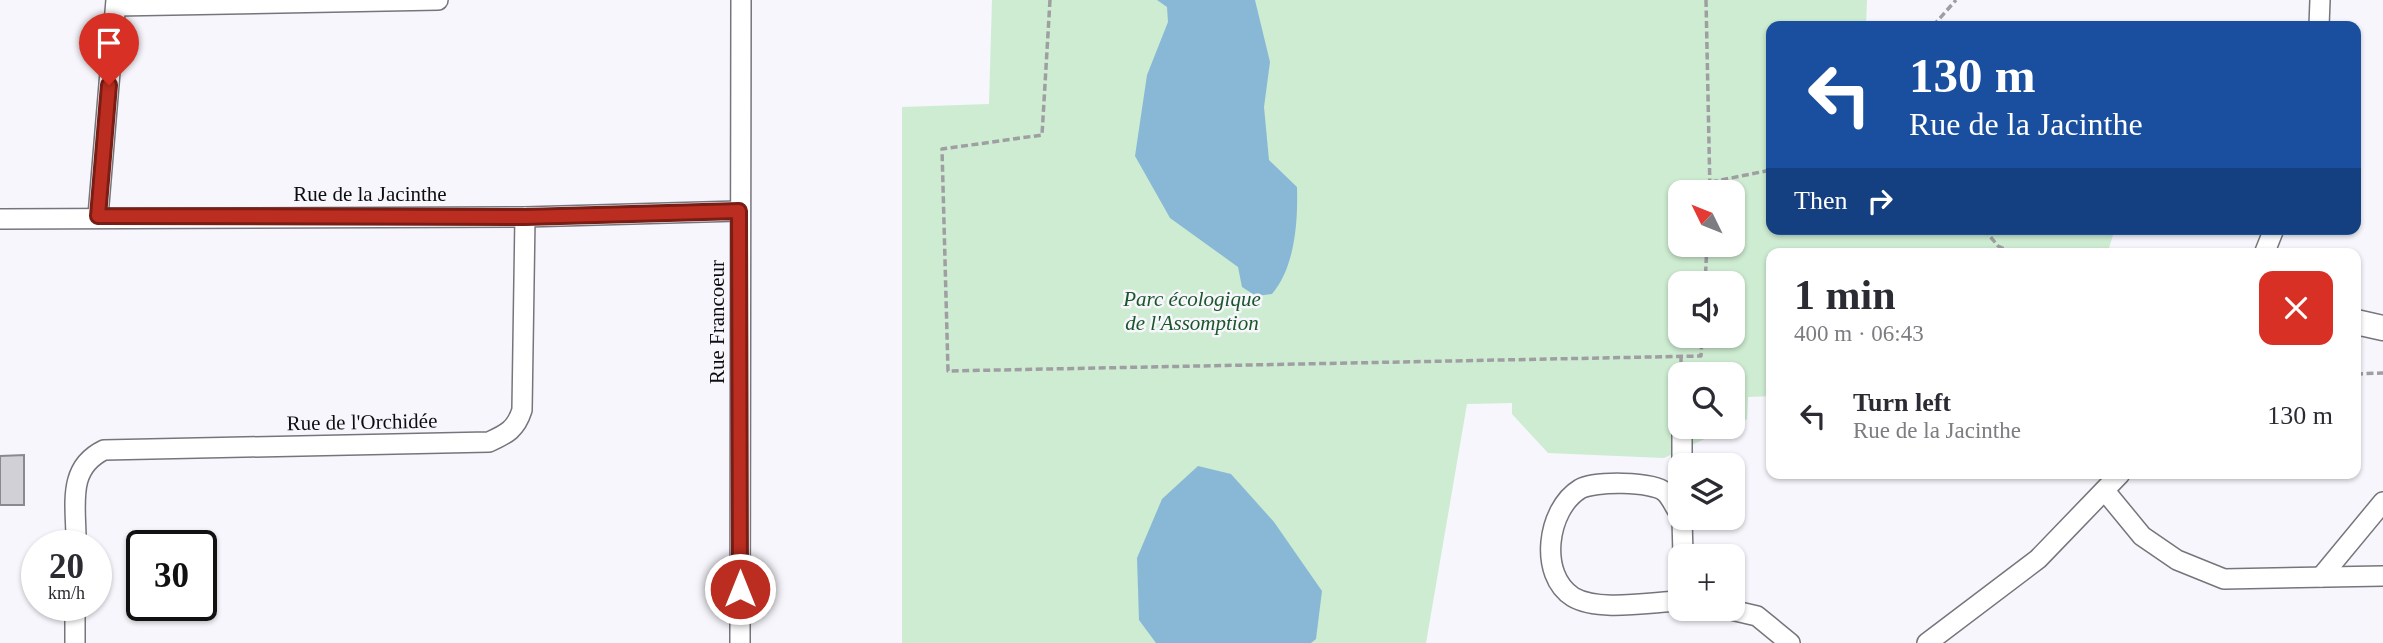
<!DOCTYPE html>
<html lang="en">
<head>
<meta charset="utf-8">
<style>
  body { margin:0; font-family:Georgia,serif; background:#f7f7f7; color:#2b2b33; height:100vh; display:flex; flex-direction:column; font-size:26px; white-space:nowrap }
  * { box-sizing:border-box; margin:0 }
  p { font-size:23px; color:#7c7c81 }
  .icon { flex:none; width:38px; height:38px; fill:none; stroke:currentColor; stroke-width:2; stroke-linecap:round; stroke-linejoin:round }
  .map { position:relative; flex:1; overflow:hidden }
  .drawer { position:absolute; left:1766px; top:248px; width:595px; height:231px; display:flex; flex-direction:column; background:#fff; border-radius:14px; box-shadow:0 2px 5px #0004 }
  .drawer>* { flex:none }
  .banner { position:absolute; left:1766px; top:21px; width:595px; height:214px; border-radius:14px; box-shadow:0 2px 5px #0004; background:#1a4fa0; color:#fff; overflow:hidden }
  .needle { width:46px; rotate:313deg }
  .controls { position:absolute; left:1668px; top:180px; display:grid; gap:14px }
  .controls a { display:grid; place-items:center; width:77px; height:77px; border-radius:14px; background:#fff; box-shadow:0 2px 5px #0004; font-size:35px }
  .speed { position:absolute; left:21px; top:530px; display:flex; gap:14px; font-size:35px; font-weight:700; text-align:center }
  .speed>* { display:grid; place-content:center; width:91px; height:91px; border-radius:50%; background:#fff; box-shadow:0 2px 5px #0004; line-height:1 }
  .speed small { font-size:18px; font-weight:400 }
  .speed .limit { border:4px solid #111; border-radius:10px; background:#fff; color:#111 }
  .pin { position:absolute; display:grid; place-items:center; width:60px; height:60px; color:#fff; margin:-72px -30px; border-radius:50% 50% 50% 0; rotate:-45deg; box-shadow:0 0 7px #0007 }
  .pin .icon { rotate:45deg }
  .me { position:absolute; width:77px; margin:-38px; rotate:0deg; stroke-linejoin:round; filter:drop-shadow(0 0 5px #0008) }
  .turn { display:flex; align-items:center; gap:24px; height:147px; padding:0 28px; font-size:32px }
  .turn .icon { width:91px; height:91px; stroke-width:2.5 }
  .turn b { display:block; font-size:49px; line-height:60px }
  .then { display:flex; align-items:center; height:66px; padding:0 28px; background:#0003; gap:14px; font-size:26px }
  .round { display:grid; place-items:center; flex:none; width:74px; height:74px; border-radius:14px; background:#f7f7f7 }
  .summary { display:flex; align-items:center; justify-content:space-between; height:119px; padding:0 28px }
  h1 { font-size:42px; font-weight:800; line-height:52px }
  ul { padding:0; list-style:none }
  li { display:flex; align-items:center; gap:21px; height:98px; padding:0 28px }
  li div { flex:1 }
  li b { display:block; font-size:26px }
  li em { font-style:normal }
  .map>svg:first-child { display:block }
  .green { fill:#ceecd1; fill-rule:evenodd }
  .water { fill:#88b8d5 }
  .building { fill:#d0d0d6; stroke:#89898f; stroke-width:2 }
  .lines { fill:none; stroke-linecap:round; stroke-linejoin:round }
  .minor-casing { stroke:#76757b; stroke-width:22 }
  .tertiary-casing { stroke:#76757b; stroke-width:27 }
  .path { stroke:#9f9fa3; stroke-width:3.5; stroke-dasharray:7 3.5; stroke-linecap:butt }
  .minor { stroke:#fff; stroke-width:19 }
  .tertiary { stroke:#fff; stroke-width:24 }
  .route-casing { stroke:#791d15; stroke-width:18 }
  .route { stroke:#ba2d20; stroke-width:12 }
  .labels { text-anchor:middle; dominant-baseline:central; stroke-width:5; stroke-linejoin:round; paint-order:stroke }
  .street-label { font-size:21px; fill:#0d0d0f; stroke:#f6f6fc }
  .park-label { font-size:21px; font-style:italic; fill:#1a5629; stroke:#f6f6fc }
</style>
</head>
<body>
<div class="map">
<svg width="2383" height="643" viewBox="0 0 2383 643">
  <rect width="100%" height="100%" fill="#f6f6fc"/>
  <path class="green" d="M 992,0 L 1867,0 L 1866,26 L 1771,26 L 1771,229 L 2115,229 L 2107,254 L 1771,254 L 1771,396 L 1748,397 L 1747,419 L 1733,426 L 1732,374 L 1680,374 L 1680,427 L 1730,427 L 1664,458 L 1548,453 L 1512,414 L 1512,403 L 1467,404 L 1426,643 L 902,643 L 902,107 L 989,104 ZM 1680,192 L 1732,192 L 1732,245 L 1680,245 ZM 1680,284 L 1732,284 L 1732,336 L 1680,336 Z"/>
  <g class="water">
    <path d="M 1157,0 L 1255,0 L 1270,62 L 1264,107 L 1269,160 L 1297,187 C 1298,222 1295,267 1272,294 L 1256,296 L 1242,287 L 1238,267 L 1170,218 L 1135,156 L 1147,75 L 1168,22 L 1167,7 Z"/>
    <polygon points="1198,466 1231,474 1274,522 1322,591 1316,639 1311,643 1156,643 1139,620 1137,558 1162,499"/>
  </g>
  <polygon class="building" points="24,455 24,505 0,505 0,456"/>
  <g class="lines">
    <g class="minor-casing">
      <g id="minor">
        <polyline points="116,6 438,0"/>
        <polyline points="2319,26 2320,0"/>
        <polyline points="98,216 116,0"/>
        <polyline points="0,219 525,217 739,211"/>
        <polyline points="2264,254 2274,229"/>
        <polyline points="1682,427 1682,466"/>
        <polyline points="2105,491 2142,536 2177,560 2224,579 2383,576"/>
        <path d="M 1680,514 C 1675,508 1671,497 1665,492 C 1652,481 1594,481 1580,489 C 1547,509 1538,575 1573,597 C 1598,612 1651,602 1680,601"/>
        <polyline points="1682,518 1683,556"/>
        <path d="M 76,546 C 77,508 65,469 104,450 L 489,442 C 507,434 516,429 522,410 L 525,217"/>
        <polyline points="2321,577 2383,502"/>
        <polyline points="1727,609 1757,616 1790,643"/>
        <polyline points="75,643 75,606"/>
        <polyline points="740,643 741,0"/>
        <polyline points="1927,643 2038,559 2120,474"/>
      </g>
    </g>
    <g class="tertiary-casing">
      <polyline id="tertiary" points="2356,322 2383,328"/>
    </g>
    <g class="path">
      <polyline points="1050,0 1042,135 942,149 948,371 1701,356 1702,336"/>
      <polyline points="1706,0 1710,192"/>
      <polyline points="1933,26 1956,0"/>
      <polyline points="1711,182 1771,170"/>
      <polyline points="1984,229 1998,246 2015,254"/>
      <polyline points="1705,284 1707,245"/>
      <polyline points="1681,357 1681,374"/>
      <polyline points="2356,374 2383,373"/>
    </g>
    <use href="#minor" class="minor"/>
    <use href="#tertiary" class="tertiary"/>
  </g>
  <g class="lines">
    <g class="route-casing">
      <polyline id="route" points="109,85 98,216 525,217 739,211 740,589"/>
    </g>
    <use href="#route" class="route"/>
  </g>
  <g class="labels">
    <g class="street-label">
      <text x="370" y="194">Rue de la Jacinthe</text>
      <text transform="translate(717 322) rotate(-90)">Rue Francoeur</text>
      <text transform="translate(362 422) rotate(-1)">Rue de l'Orchidée</text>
    </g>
    <g class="park-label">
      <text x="1192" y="299">Parc écologique<tspan x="1192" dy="24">de l'Assomption</tspan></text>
    </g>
  </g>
</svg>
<div class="controls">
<a><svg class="needle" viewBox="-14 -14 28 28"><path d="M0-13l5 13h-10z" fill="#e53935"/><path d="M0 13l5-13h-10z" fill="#7c7c81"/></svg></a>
<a><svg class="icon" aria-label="sound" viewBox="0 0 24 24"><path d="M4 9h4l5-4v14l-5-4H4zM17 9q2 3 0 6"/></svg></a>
<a><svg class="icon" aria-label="search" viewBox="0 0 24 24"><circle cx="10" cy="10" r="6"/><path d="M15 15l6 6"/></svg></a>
<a><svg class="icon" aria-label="layers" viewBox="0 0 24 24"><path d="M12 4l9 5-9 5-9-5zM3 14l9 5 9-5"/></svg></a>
<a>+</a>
</div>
<div class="speed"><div>20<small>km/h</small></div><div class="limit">30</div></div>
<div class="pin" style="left:109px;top:85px;background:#d93025"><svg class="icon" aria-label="arrive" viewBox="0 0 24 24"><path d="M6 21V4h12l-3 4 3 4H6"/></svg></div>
<svg class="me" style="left:740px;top:589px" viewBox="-20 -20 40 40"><circle r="17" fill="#ba2d20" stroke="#fff" stroke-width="3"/><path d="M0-11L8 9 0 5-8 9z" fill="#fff"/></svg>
<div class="banner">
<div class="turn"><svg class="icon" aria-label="left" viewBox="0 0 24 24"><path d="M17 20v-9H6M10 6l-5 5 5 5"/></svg><div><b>130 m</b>Rue de la Jacinthe</div></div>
<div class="then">Then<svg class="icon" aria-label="right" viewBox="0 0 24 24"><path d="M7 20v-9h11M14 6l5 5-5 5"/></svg></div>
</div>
<section class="drawer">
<div class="summary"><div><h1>1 min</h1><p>400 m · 06:43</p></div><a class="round" style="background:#d93025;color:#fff"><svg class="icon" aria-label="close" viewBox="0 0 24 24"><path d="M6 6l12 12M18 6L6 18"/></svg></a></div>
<ul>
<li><svg class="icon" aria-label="left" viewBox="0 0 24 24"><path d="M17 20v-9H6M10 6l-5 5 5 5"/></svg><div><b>Turn left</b><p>Rue de la Jacinthe</p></div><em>130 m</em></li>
</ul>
</section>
</div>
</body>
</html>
